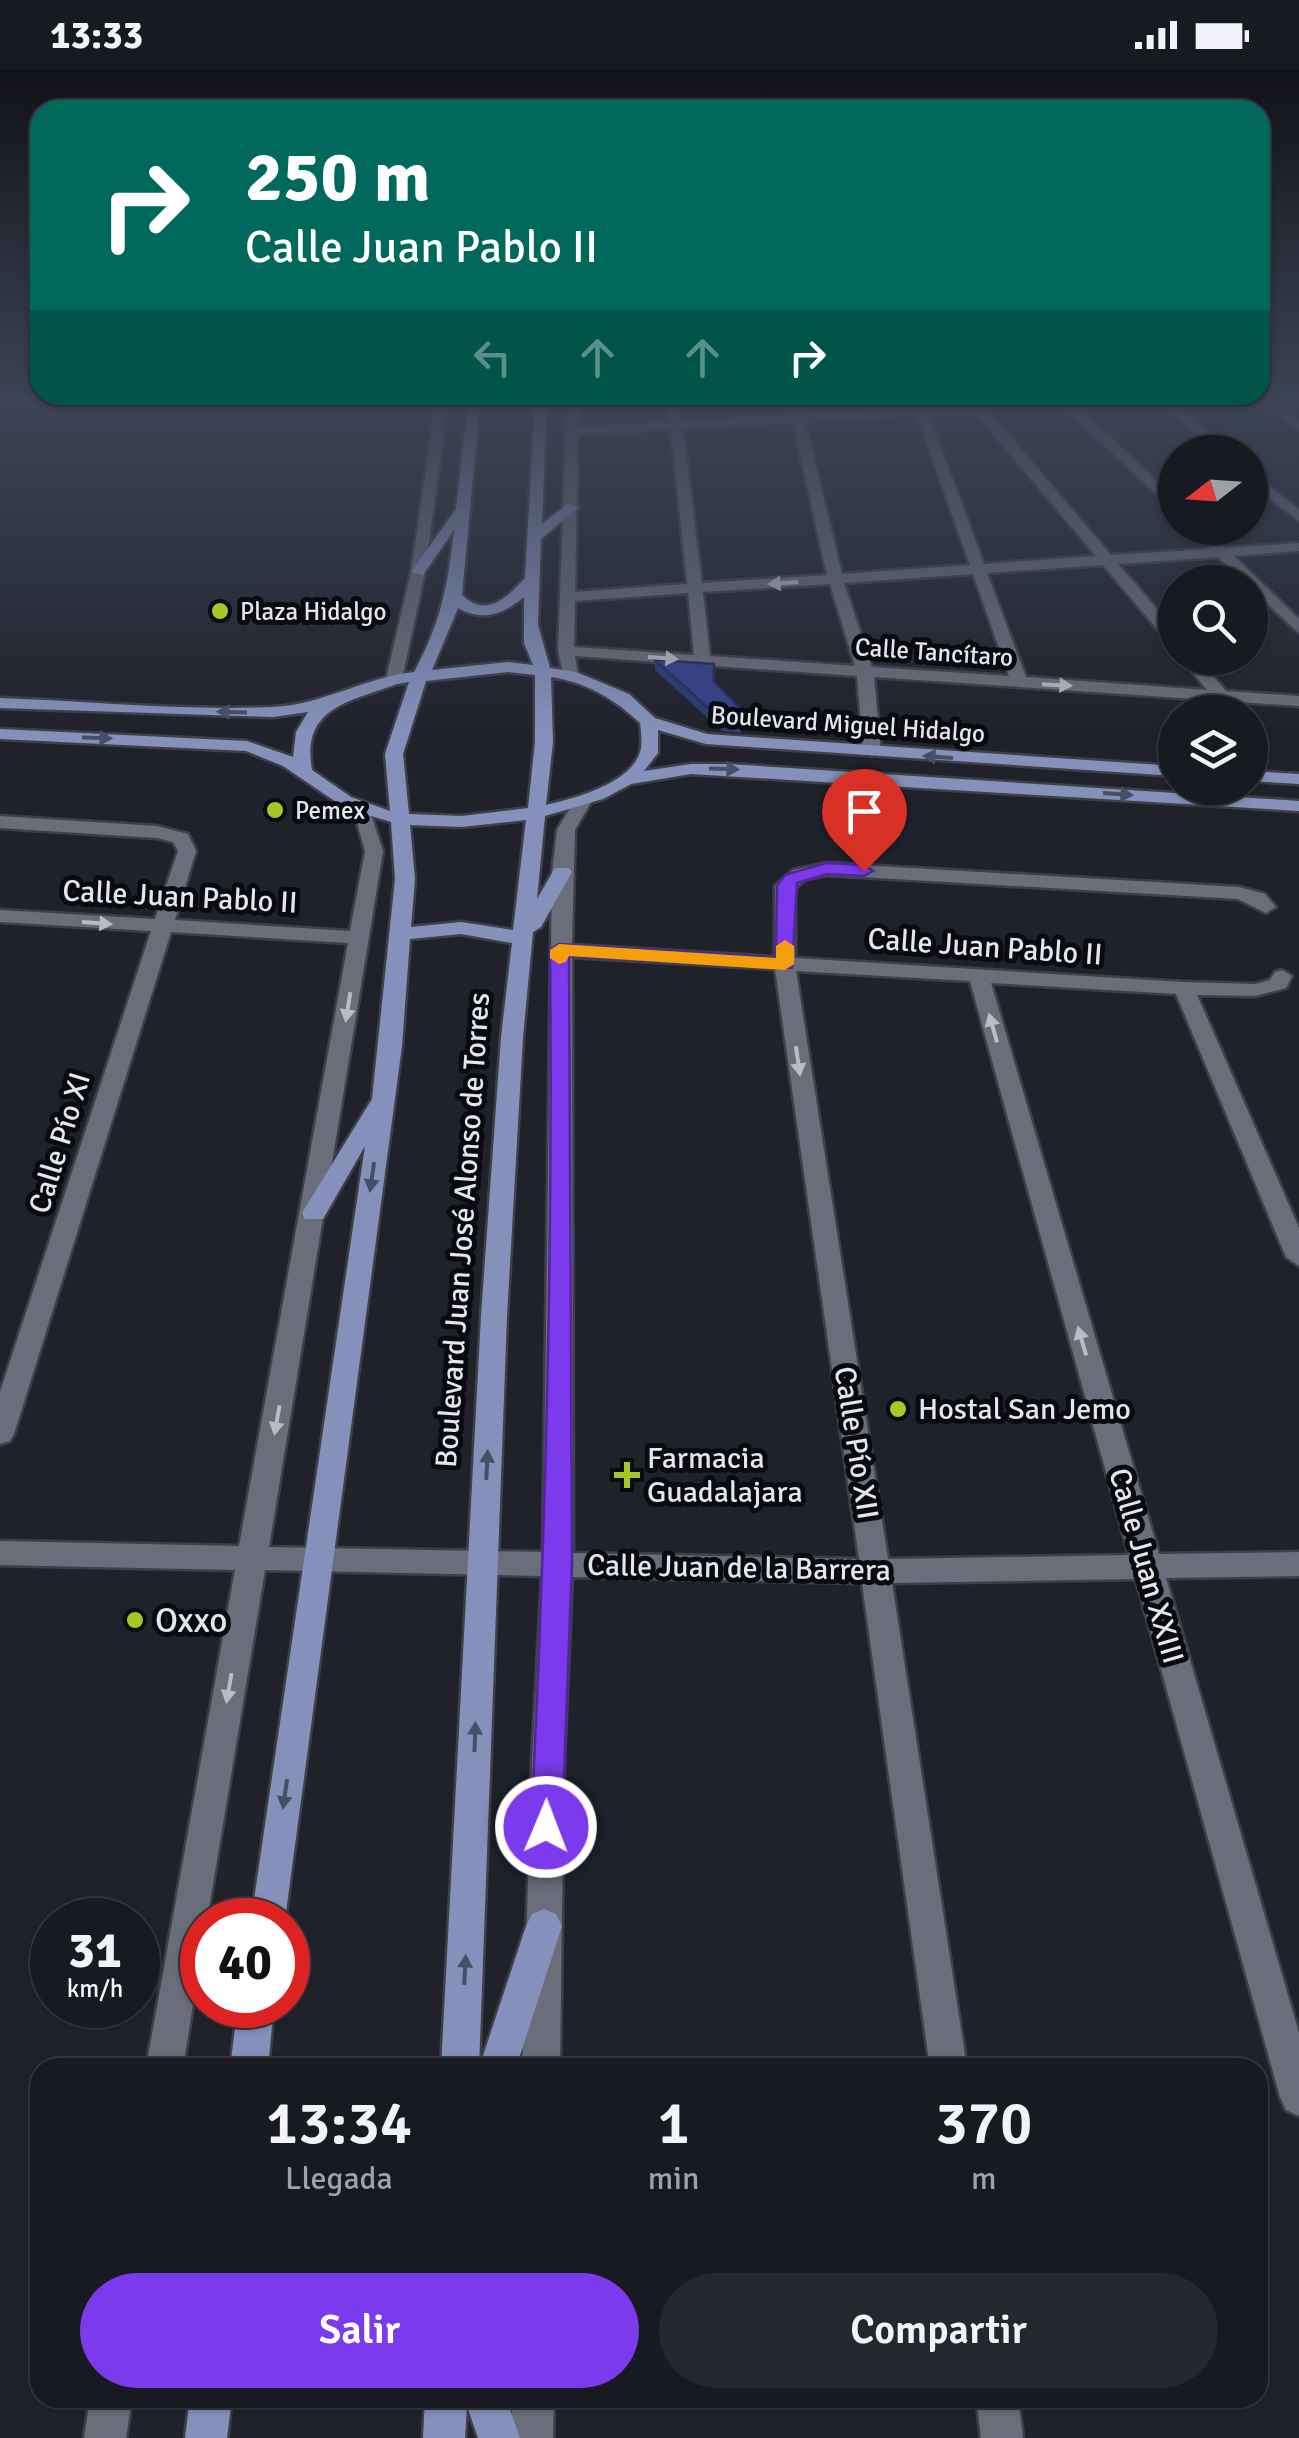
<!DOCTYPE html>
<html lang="es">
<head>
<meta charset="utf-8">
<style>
  body { margin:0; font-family:Signika,sans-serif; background:#24272d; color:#f1f3f6; height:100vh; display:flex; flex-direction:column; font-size:38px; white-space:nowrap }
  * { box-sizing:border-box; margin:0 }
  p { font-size:32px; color:#9ea1a5 }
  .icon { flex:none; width:55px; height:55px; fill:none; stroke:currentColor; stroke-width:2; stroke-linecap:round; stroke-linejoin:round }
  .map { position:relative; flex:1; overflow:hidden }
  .details { position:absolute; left:30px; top:1988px; width:1238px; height:350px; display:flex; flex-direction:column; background:#171a20; border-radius:30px; box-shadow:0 2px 8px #0004,0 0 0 2px #36383e }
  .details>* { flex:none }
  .hud { position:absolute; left:30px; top:30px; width:1240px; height:305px; border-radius:30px; box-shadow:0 2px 8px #0004,0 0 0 2px #36383e; background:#00695c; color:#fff; overflow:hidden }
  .needle { width:65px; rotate:253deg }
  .tools { position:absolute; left:1158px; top:365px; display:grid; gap:20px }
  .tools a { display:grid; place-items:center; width:110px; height:110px; border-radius:50%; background:#171a20; box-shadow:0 2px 8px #0004,0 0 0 2px #36383e; font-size:50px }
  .speed { position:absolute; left:30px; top:1828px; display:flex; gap:20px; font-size:50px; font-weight:700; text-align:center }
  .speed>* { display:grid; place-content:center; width:130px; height:130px; border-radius:50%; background:#171a20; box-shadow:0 2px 8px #0004,0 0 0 2px #36383e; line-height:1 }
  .speed small { font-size:25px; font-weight:400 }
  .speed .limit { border:15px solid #d22; background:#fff; color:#111 }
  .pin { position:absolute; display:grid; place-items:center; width:85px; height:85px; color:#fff; margin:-102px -42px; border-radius:50% 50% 50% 0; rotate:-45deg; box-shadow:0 0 10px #0007 }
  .pin .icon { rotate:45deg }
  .me { position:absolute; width:110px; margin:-55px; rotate:1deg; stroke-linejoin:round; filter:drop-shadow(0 0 8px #0008) }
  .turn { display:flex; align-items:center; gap:35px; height:210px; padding:0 50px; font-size:45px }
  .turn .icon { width:130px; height:130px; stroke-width:2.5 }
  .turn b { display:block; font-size:70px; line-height:85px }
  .lanes { display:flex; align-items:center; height:95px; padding:0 50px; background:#0003; justify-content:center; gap:50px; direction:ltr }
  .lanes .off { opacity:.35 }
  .eta { display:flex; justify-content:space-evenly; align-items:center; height:170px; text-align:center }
  .eta b { font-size:60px; font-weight:600; line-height:70px }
  .primary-button { display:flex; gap:20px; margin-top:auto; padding:20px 50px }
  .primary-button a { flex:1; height:115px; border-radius:60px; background:#7c3aed; color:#fff; font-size:40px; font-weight:600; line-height:115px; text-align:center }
  .primary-button a+a { background:#24272d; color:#f1f3f6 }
  .status { display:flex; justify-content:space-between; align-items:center; height:70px; padding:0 50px; background:#171a20; direction:ltr }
  .status svg { height:28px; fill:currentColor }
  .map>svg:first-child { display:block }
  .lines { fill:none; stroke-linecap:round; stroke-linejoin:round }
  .minor-casing { stroke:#3e4048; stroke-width:5 }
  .major-casing { stroke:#3e4048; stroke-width:5 }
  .minor { fill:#6a6e7a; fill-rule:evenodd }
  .major { fill:#8691bb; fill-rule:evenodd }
  .wall { fill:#2e3976 }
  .building { fill:#354289; stroke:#252e60; stroke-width:2.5 }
  .oneway { fill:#b9bcc5 }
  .oneway2 { fill:#484e66 }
  .route { fill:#7c3aed; stroke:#51269a; stroke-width:2.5 }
  .slow { fill:#f59e0b }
  .poi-dot { fill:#a4c825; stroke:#0a0b10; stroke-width:4 }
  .labels { text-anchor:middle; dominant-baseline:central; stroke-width:10; stroke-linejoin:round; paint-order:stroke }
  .far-poi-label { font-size:25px; fill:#e4e6ed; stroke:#0a0b10; text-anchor:start }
  .far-street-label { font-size:25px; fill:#e4e6ed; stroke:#0a0b10 }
  .street-label { font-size:30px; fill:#e4e6ed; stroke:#0a0b10 }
  .poi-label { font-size:30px; fill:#e4e6ed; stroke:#0a0b10; text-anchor:start }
  .near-poi-label { font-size:35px; fill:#e4e6ed; stroke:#0a0b10; text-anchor:start }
</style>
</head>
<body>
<div class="status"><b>13:33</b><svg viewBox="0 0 49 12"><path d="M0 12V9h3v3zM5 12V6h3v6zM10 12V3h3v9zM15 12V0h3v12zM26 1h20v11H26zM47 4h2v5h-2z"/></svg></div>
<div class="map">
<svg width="1299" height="2368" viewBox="0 0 1299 2368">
  <rect width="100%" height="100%" fill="#1f222b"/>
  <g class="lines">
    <g class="minor-casing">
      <g id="minor">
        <polygon points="436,332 448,332 425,502 402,609 394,614 386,609 411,502"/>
        <path d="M 567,332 L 579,332 L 579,357 L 670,352 L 668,332 L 680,332 L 682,351 L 791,345 L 788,332 L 800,332 L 803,344 L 914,338 L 912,332 L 924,332 L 926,337 L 1096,332 L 1077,336 L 1175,429 L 1175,441 L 1063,337 L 988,341 L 1111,485 L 1210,479 L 1190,458 L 1205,458 L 1225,478 L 1299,473 L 1299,481 L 1234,486 L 1299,549 L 1299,563 L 1250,518 L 1250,512 L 1244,512 L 1218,487 L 1118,494 L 1175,560 L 1175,575 L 1169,573 L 1103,495 L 987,503 L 1026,607 L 1207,620 L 1181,588 L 1197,588 L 1226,621 L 1299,626 L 1299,636 L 874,607 L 881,681 L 872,686 L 863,681 L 857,606 L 575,586 L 578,605 L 564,608 L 558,581 ZM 975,342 L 1096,486 L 984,494 L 929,345 ZM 917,345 L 970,495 L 842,504 L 805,352 ZM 793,352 L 827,505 L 702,513 L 683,359 ZM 671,359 L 687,514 L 575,522 L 578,364 ZM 973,504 L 1009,606 L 872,597 L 844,513 ZM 830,514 L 855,596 L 710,586 L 703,522 ZM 688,523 L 694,585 L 574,577 L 575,531 Z"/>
        <polygon points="1159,332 1172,332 1230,382 1217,382"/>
        <polygon points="1262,332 1275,332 1299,350 1299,360"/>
        <polygon points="1250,401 1299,440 1299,451 1250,412"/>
        <path d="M 582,727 L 591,732 L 575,760 L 572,875 L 775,887 L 775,816 L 793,800 L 827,793 L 1239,817 L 1265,824 L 1276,837 L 1266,843 L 1238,829 L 827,805 L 806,809 L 795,818 L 795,888 L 1184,912 L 1255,914 L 1270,910 L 1275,902 L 1282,900 L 1292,906 L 1286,918 L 1255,926 L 1197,925 L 1299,1158 L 1299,1196 L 1286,1187 L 1176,924 L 991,913 L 1159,1484 L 1299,1482 L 1299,1506 L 1166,1508 L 1299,1963 L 1299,2046 L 1286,2040 L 1280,2027 L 1136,1509 L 892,1513 L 967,1998 L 930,1998 L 862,1513 L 572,1507 L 564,1691 L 560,1998 L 522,1998 L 532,1691 L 542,1506 L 265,1500 L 207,1850 L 202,1850 L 202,1877 L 183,1998 L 146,1998 L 235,1500 L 0,1495 L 0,1471 L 239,1476 L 348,873 L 171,862 L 14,1364 L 10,1371 L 0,1374 L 0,1322 L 151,861 L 0,852 L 0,840 L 155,849 L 178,781 L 173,772 L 157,768 L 0,758 L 0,746 L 157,756 L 188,764 L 196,781 L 175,850 L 350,861 L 365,781 L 353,739 L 356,735 L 368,735 L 383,781 L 269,1477 L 543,1482 L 552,802 L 557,760 L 576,728 ZM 572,887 L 775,899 L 859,1489 L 573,1483 ZM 796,901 L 970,911 L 1129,1485 L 888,1489 Z"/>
        <polygon points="90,2328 132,2328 126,2368 84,2368"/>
        <polygon points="512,2328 554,2328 553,2368 511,2368"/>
        <polygon points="976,2328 1018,2328 1023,2368 981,2368"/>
      </g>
    </g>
    <g class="major-casing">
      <g id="major">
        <path d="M 468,332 L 480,332 L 462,525 C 486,548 507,528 525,508 L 535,332 L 547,332 L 542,454 L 567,434 L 579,437 L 541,469 L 538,555 L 550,598 L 576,602 L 629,624 L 655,648 L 707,664 L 1175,696 L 1175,706 L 706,674 L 658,660 L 658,683 L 644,701 L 691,694 L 728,694 L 1299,731 L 1299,741 L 691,704 L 631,714 L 603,729 L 545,746 L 537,829 L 555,798 L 569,798 L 572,802 L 541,857 L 533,862 L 523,967 L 507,1246 L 479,1998 L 441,1998 L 481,1246 L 501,967 L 512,873 L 461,864 L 410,869 L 402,976 L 285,1850 L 251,1850 L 365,1076 L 323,1149 L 305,1149 L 302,1143 L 372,1029 L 395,809 L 391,752 L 345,738 L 283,696 L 246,681 L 0,669 L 0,659 L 247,671 L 293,687 L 296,662 L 308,642 L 273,647 L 0,638 L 0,628 C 89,631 183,641 272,637 C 323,635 365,607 414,602 C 441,553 448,515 454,460 L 423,505 L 411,502 L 456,439 ZM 524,527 L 524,573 L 533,595 L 508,592 L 432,600 L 458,538 C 483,552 503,544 524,527 ZM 508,602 L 535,605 L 535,672 L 528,738 L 462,746 L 409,744 L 403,684 L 426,611 ZM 551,607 C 586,612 616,630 640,653 C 641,661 642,670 641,678 C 635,713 575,728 546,735 L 553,672 ZM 409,612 L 385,684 L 390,741 L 351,727 L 312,700 C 301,637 349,632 397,614 ZM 526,750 L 513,860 L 461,852 L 411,857 L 415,809 L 410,755 L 462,757 Z"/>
        <polygon points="1250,701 1299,704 1299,714 1250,711"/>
        <polygon points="544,1839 556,1844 562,1856 516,1998 479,1998 526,1856 532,1844"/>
        <polygon points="238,1935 274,1935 268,1998 230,1998"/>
        <polygon points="190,2328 232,2328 227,2368 185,2368"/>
        <polygon points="425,2328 506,2328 520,2368 478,2368 467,2336 465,2368 423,2368"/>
      </g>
    </g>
    <use href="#minor" class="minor"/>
    <use href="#major" class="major"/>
  </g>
  <polygon class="wall" points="655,590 714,612 741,639 741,663 722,661 655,600"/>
  <polygon class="building" points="655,590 714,594 714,612 741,639 741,653 723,651"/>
  <defs><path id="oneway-solid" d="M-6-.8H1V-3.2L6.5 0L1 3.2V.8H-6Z" transform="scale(2.5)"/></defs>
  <g class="oneway">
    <use href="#oneway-solid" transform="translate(783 513) rotate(176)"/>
    <use href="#oneway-solid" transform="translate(663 588) rotate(4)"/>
    <use href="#oneway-solid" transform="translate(1057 615) rotate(3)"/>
    <use href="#oneway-solid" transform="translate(97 853) rotate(4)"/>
    <use href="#oneway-solid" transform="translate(348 937) rotate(99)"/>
    <use href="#oneway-solid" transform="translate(993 958) rotate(-106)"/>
    <use href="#oneway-solid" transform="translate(798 991) rotate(82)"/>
    <use href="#oneway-solid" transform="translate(1082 1271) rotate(-106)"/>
    <use href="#oneway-solid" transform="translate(277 1350) rotate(100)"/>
    <use href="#oneway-solid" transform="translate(229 1618) rotate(100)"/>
  </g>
  <g class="oneway2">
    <use href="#oneway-solid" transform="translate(232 642) rotate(-178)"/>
    <use href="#oneway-solid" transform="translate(97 668) rotate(2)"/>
    <use href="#oneway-solid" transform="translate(938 687) rotate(-176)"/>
    <use href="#oneway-solid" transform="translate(724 699) rotate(2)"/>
    <use href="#oneway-solid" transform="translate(1118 724) rotate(4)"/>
    <use href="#oneway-solid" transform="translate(372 1107) rotate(98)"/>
    <use href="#oneway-solid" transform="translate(487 1395) rotate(-87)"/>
    <use href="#oneway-solid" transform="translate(475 1667) rotate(-88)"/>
    <use href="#oneway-solid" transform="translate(285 1724) rotate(98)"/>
    <use href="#oneway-solid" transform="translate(465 1900) rotate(-87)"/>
  </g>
  <linearGradient id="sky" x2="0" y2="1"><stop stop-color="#111318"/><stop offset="0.5" stop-color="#3c4455"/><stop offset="1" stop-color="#3c4455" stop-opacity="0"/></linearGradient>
  <rect width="1299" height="663" fill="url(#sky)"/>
  <path class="route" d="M 826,793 L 864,795 L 873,801 L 864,806 L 827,804 L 797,813 L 792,898 L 569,886 L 572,1494 L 562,1757 L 557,1767 L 546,1771 L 535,1767 L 531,1757 C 546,1465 553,1172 550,880 L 559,874 L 776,888 L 777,816 L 785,805 Z"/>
  <polygon class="slow" points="785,870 794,876 794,894 785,900 569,886 566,892 559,894 550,888 550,880 559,874 776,888 776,876"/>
  <g class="poi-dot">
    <circle cx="220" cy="541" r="10"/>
    <circle cx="275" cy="740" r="10"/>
    <circle cx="898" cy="1339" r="10"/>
    <path d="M622 1390h10v10h10v10h-10v10h-10v-10h-10v-10h10z"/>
    <circle cx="135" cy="1550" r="10"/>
  </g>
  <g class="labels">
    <g class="far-poi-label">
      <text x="240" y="541">Plaza Hidalgo</text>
      <text x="295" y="740">Pemex</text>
    </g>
    <g class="far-street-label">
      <text transform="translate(934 582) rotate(4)">Calle Tancítaro</text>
      <text transform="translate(848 654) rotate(4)">Boulevard Miguel Hidalgo</text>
    </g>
    <g class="street-label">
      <text transform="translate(180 827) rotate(3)">Calle Juan Pablo II</text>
      <text transform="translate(985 877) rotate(4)">Calle Juan Pablo II</text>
      <text transform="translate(60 1073) rotate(-73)">Calle Pío XI</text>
      <text transform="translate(463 1160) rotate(-86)">Boulevard Juan José Alonso de Torres</text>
      <text transform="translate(856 1373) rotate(81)">Calle Pío XII</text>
      <text transform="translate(1146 1496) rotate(74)">Calle Juan XXIII</text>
      <text transform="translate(739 1498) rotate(1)">Calle Juan de la Barrera</text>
    </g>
    <g class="poi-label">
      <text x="918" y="1339">Hostal San Jemo</text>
      <text x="647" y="1388">Farmacia<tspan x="647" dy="34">Guadalajara</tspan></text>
    </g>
    <g class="near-poi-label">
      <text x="155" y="1550">Oxxo</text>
    </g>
  </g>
</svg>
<div class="tools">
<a><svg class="needle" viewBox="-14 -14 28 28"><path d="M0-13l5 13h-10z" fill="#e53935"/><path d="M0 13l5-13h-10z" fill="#9ea1a5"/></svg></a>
<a><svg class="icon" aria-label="search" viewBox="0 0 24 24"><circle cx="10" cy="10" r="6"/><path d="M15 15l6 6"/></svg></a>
<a><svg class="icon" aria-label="layers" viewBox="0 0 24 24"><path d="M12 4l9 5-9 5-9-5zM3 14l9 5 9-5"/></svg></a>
</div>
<div class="speed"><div>31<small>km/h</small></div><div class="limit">40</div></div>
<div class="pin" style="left:864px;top:801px;background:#d93025"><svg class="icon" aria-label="arrive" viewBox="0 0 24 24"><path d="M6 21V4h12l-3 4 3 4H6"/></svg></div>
<svg class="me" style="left:546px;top:1757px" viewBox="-20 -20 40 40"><circle r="17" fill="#7c3aed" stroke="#fff" stroke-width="3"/><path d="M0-11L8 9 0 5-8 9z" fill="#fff"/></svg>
<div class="hud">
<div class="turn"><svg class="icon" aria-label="right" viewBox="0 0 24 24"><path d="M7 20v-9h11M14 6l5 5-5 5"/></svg><div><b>250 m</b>Calle Juan Pablo II</div></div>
<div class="lanes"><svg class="icon off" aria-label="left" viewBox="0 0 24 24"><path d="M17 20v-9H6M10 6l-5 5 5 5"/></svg><svg class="icon off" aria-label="ahead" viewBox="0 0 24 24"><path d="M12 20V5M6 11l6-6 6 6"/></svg><svg class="icon off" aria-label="ahead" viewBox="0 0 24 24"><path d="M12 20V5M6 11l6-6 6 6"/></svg><svg class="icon" aria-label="right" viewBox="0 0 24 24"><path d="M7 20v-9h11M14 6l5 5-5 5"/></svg></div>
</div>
<section class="details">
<div class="eta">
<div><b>13:34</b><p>Llegada</p></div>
<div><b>1</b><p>min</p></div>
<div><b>370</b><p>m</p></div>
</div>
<div class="primary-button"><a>Salir</a><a>Compartir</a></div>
</section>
</div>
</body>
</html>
